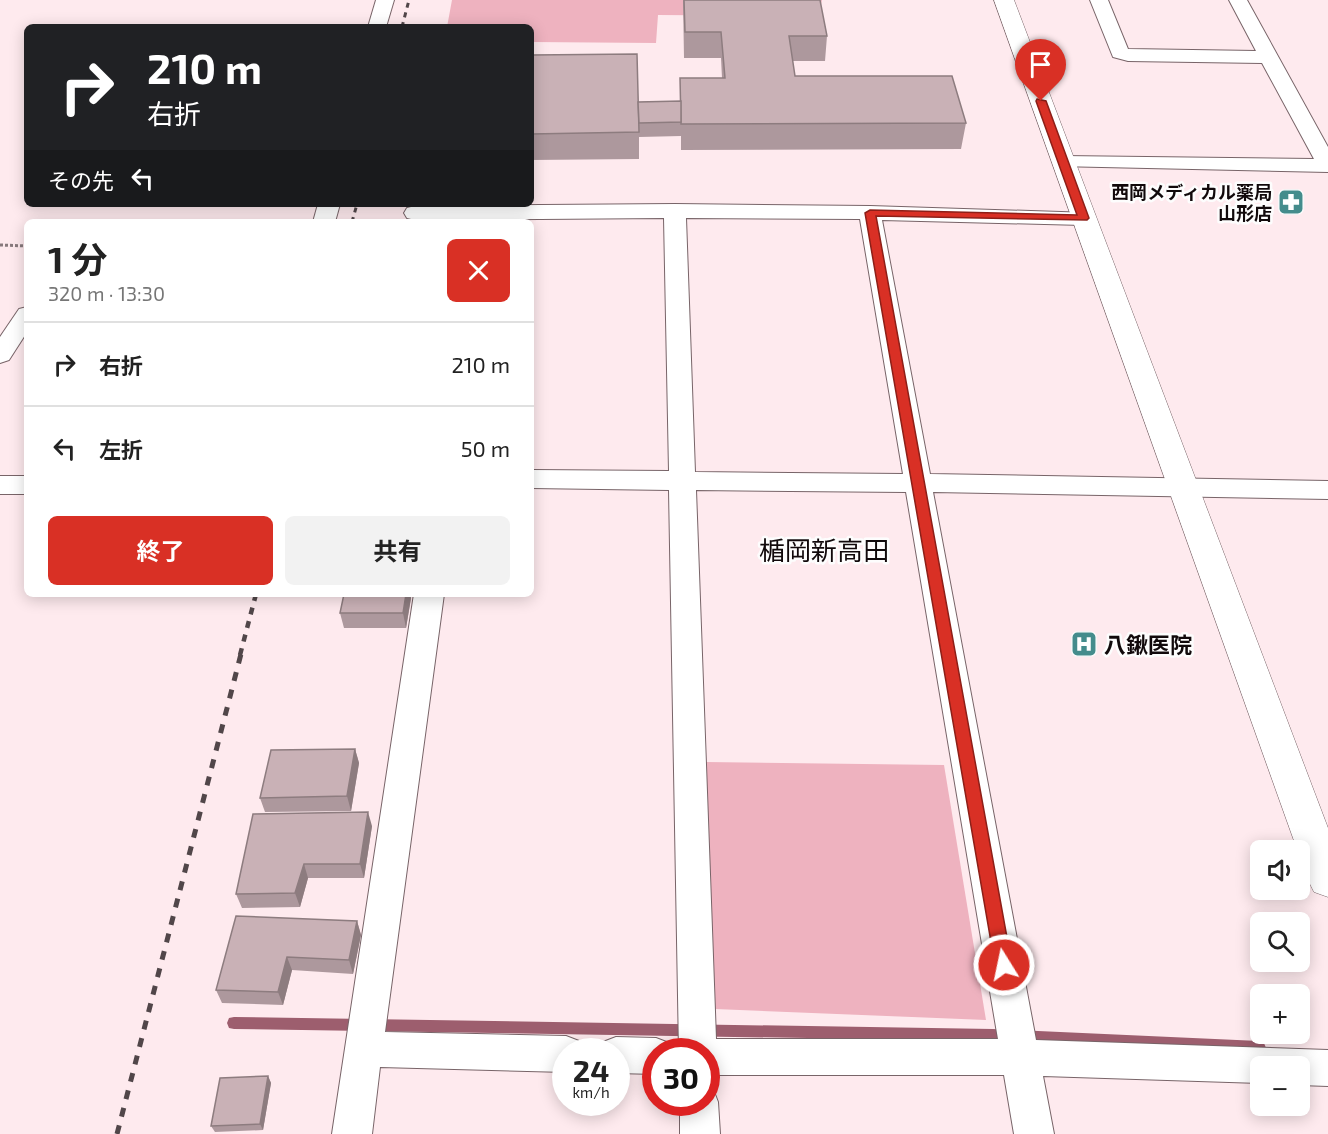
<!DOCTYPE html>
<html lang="ja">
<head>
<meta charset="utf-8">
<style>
  body { margin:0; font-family:"Exo 2","Noto Sans JP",sans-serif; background:#f2f2f2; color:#222; height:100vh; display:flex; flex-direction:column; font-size:22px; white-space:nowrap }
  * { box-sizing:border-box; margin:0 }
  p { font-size:20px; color:#767676 }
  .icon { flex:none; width:33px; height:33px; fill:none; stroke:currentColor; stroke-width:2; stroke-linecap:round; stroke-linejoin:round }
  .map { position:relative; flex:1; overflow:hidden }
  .drawer { position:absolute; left:24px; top:219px; width:510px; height:378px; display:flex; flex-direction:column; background:#fff; border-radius:9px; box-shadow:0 3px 15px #0003 }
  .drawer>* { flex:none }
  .guide { position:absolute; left:24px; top:24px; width:510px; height:183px; border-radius:9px; box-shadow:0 3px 15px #0003; background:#202124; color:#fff; overflow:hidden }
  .buttons { position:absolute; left:1250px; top:840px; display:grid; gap:12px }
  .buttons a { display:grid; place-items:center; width:60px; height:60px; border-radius:9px; background:#fff; box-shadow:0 3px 15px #0003; font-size:30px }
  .speed { position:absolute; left:552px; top:1038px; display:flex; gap:12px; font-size:30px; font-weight:700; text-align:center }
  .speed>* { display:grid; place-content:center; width:78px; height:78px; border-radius:50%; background:#fff; box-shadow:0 3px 15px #0003; line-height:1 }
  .speed small { font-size:15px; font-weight:400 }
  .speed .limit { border:9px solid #d22; background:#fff; color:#111 }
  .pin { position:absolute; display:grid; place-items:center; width:51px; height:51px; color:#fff; margin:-62px -26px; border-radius:50% 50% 50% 0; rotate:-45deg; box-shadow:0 0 6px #0007 }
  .pin .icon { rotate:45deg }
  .me { position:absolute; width:66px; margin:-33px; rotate:350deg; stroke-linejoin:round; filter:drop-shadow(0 0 4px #0008) }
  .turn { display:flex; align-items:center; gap:21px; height:126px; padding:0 24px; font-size:27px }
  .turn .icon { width:78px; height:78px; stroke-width:2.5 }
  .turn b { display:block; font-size:42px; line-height:51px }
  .then { display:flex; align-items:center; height:57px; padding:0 24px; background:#0003; gap:12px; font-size:22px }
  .round { display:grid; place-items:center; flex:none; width:63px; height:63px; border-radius:9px; background:#f2f2f2 }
  .headline { display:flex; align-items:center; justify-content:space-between; height:102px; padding:0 24px }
  h1 { font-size:36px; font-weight:700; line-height:45px }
  .action { display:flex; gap:12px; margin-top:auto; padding:12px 24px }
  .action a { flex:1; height:69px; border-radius:9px; background:#d93025; color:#fff; font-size:24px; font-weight:700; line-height:69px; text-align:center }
  .action a+a { background:#f2f2f2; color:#222 }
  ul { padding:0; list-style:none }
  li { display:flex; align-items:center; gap:18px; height:84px; padding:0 24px; border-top:2px solid #e0e0e0 }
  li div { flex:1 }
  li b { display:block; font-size:22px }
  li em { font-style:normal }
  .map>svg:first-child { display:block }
  .green { fill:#eeb2bf }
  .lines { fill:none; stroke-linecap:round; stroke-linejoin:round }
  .stream { fill:#9d5e6e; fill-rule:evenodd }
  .street-casing { stroke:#786468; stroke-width:2 }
  .secondary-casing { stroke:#786468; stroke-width:1 }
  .path { stroke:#87797c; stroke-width:3; stroke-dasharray:3 2; stroke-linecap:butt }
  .street { fill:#fff; fill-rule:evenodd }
  .secondary { fill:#fff; fill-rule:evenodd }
  .rail-far2 { stroke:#514649; stroke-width:3; stroke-dasharray:5 5; stroke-linecap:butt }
  .rail-far1 { stroke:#514649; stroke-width:4.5; stroke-dasharray:7 7; stroke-linecap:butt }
  .rail { stroke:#514649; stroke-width:5; stroke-dasharray:9 9; stroke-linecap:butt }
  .wall { fill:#ad989d }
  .shaded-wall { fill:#8d7c7f }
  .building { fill:#c9b1b6; stroke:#8d7c7f; stroke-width:1.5 }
  .route { fill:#d93025; stroke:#8d1f18; stroke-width:1.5 }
  .labels { text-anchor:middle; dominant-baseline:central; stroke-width:5; stroke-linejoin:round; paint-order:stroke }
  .far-poi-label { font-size:18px; font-weight:bold; fill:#11090b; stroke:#fdfdfd; text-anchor:end }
  .poi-label { font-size:22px; font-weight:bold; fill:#11090b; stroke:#fdfdfd; text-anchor:start }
  .quarter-label { font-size:26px; fill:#11090b; stroke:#fdfdfd }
</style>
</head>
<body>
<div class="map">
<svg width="1328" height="1134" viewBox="0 0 1328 1134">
  <rect width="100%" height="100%" fill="#feeaee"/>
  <g class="green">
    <polygon points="452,0 822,0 818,16 658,15 656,43 531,42 531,27 447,27"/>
    <polygon points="706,762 944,765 986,1020 715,1009"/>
  </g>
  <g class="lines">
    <polygon class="stream" points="234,1017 993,1029 1259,1041 1264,1043 1266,1048 1264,1053 1259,1055 993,1041 234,1029 229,1028 227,1023 229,1018"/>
    <g class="street-casing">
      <g id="street">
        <polygon points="376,0 394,0 386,27 368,27"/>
        <polygon points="1090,0 1108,0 1128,49 1256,51 1229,0 1247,0 1328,147 1328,172 1056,166 1053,162 1056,158 1063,156 1314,159 1262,63 1128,61 1113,57"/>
        <polygon points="318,204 340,204 335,222 313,222"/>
        <path d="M 675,204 L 870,206 L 1091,213 L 1094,218 L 1091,223 L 1083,225 L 882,220 L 930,474 L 1328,481 L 1328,499 L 933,492 L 1036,1040 L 1328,1050 L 1328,1086 L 1299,1085 L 1299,1066 L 1260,1066 L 1260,1083 L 1043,1076 L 1054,1134 L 1014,1134 L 1004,1075 L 706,1075 L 706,1052 L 679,1052 L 669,490 L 531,488 L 531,470 L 669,471 L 664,218 L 415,220 L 407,218 L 404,213 L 407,208 L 415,206 ZM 686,218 L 860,219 L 903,474 L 695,472 ZM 696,490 L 906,492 L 998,1039 L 716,1039 Z"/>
        <polygon points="27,307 27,332 9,360 0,363 0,337 19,309"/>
        <rect x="0" y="476" width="27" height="18"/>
        <polygon points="414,594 444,594 385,1032 566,1036 579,1041 584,1052 566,1052 566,1072 380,1067 372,1134 332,1134"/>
        <polygon points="616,1037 656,1038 669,1043 673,1052 656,1052 656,1074 616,1073 616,1052 599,1052 603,1042"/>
        <polygon points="706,1086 713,1089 718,1102 720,1134 680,1134 680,1102 706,1102"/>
      </g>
    </g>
    <g class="secondary-casing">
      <polygon id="secondary" points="994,0 1014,0 1328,828 1328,897 1314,892 1308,880"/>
    </g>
    <polyline class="path" points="0,245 27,246"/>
    <use href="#street" class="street"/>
    <use href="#secondary" class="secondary"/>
    <g class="rail-far2">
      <polyline points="402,27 409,0"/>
      <polyline points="352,222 357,204"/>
    </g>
    <polyline class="rail-far1" points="240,655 256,594"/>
    <polyline class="rail" points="117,1134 241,654"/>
  </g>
  <g class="wall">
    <polygon points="683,0 827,36 825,61 792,61 795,76 966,123 961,149 681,150 681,136 639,137 639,159 531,160 531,55 638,102 680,101 680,78 722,78 721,58 684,58"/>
    <polygon points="344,594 410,594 411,598 406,628 344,628 340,613"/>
    <polygon points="355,749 359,763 351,811 265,812 260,798"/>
    <polygon points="372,826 364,878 308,878 300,907 242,908 236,894"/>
    <polygon points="357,921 361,935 353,974 292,970 283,1005 222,1003 216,990"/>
    <polygon points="268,1076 271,1083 263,1130 215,1132 211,1126"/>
  </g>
  <g class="shaded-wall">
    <polygon points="406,594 410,594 411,598 406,628 403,613"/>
    <polygon points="355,749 359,763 351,811 347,796"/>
    <polygon points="368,812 372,826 364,878 360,864"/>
    <polygon points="304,864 308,878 300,907 295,893"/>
    <polygon points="357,921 361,935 353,974 349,960"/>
    <polygon points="287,957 292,970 283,1005 278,992"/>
    <polygon points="268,1076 271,1083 263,1130 260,1124"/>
  </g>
  <g class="building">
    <polygon points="684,0 820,0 827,36 789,36 795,76 952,76 966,123 681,124 680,78 725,78 721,32 685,32"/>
    <polygon points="637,54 639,132 531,134 531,55"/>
    <polygon points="681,101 681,122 639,123 638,102"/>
    <polygon points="344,594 406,594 403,613 340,613"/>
    <polygon points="355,749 347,796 260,798 271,750"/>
    <polygon points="368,812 360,864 304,864 295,893 236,894 253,814"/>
    <polygon points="236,916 357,921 349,960 287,957 278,992 216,990"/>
    <polygon points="268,1076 260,1124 211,1126 220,1078"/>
  </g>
  <polygon class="route" points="1037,99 1046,101 1089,218 1087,220 876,216 1012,965 1010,970 1004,973 998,970 995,965 865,213 870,210 1077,215 1036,101"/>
  <defs>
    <g id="pharmacy-square" transform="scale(1.35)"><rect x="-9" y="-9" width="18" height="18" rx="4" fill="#448c8c" stroke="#fdfdfd"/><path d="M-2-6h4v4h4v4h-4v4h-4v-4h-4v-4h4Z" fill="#fff"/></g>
    <g id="hospital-square" transform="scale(1.35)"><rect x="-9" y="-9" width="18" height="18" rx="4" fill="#448c8c" stroke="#fdfdfd"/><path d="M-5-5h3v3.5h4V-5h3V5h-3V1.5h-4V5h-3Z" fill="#fff"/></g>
  </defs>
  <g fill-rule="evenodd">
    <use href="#pharmacy-square" x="1291" y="202"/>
    <use href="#hospital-square" x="1084" y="644"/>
  </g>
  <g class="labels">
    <g class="far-poi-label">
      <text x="1272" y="192">西岡メディカル薬局<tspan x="1272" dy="21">山形店</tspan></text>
    </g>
    <g class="poi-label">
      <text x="1104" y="644">八鍬医院</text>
    </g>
    <g class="quarter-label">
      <text x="824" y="549">楯岡新高田</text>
    </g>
  </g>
</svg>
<div class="buttons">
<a><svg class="icon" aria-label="sound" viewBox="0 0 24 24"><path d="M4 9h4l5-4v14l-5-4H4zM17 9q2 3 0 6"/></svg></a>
<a><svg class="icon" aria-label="search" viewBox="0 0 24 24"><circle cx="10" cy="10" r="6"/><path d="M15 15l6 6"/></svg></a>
<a>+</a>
<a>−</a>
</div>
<div class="speed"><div>24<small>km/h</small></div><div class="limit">30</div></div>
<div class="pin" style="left:1041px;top:101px;background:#d93025"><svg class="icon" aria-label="arrive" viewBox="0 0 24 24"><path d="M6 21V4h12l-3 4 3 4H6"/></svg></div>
<svg class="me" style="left:1004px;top:965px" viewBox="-20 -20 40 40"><circle r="17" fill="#d93025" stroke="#fff" stroke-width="3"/><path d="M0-11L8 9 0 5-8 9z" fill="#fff"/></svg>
<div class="guide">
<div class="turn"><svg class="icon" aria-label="right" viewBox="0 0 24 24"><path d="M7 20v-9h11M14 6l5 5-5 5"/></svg><div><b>210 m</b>右折</div></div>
<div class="then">その先<svg class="icon" aria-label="left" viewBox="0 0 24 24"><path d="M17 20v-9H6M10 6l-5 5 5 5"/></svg></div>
</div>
<section class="drawer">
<div class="headline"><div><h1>1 分</h1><p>320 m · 13:30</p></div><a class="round" style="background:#d93025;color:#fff"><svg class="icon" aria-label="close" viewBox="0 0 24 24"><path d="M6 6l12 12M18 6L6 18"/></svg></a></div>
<ul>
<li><svg class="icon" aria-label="right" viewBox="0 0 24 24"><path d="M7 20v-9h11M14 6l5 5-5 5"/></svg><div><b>右折</b></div><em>210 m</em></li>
<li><svg class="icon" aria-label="left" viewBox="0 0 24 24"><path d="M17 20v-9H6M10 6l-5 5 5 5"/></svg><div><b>左折</b></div><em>50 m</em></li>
</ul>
<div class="action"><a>終了</a><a>共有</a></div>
</section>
</div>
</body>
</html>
